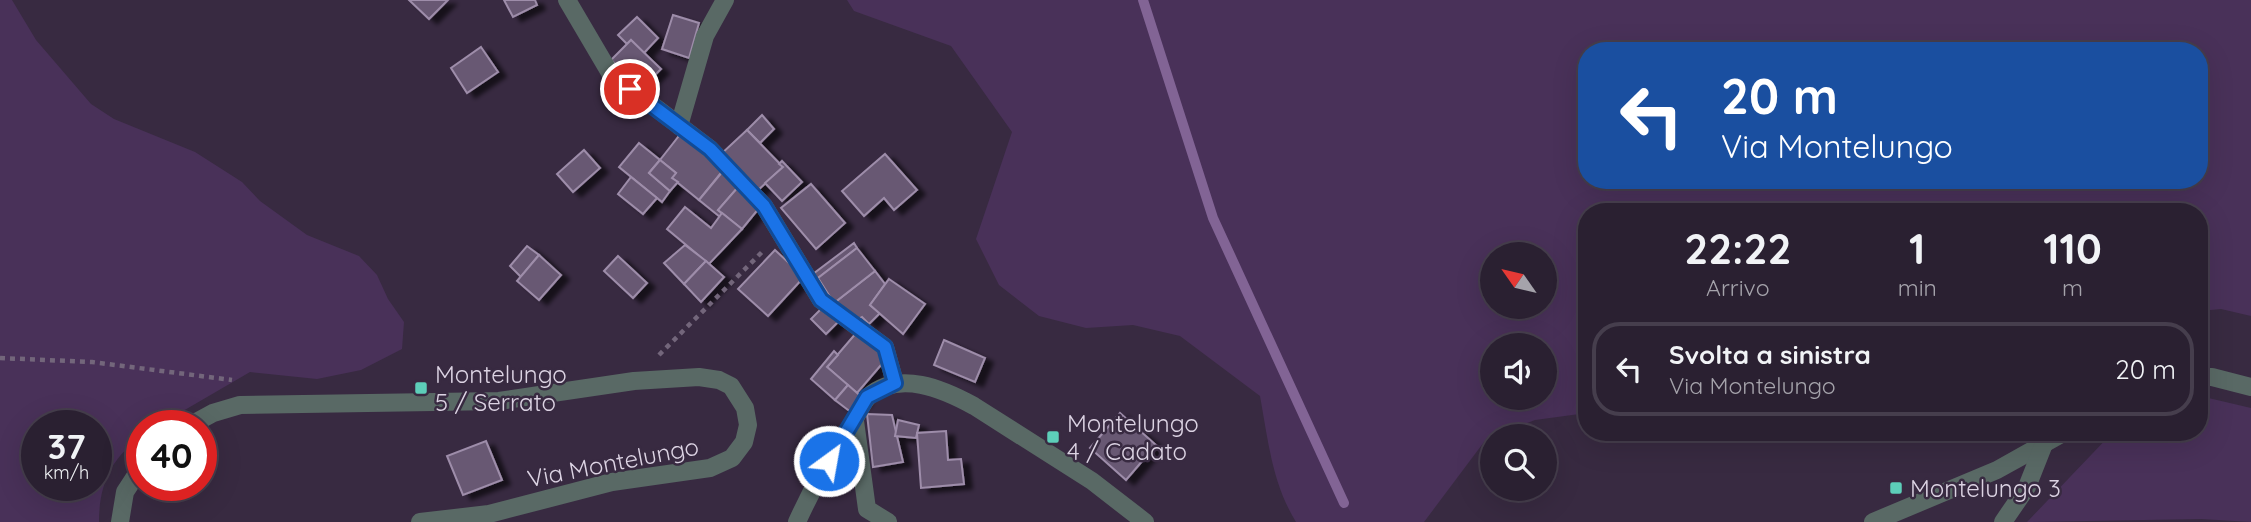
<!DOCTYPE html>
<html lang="it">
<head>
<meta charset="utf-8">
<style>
  body { margin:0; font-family:Quicksand,sans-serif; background:#322839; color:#f1f3f6; height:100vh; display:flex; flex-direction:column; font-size:26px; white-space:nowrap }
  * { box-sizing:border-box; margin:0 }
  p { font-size:23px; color:#a5a3ab }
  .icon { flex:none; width:38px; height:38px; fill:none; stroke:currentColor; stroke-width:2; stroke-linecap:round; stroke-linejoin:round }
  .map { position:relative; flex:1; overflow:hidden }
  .sheet { position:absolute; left:1578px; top:203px; width:630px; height:238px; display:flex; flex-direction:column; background:#2a2031; border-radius:28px; box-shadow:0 7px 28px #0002,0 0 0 2px #463e4d }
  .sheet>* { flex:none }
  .hud { position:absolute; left:1578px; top:42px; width:630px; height:147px; border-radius:28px; box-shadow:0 7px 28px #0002,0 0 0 2px #463e4d; background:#1a4fa0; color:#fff; overflow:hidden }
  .needle { width:46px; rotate:304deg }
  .fabs { position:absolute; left:1480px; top:242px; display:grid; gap:14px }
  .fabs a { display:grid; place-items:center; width:77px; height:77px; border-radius:50%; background:#2a2031; box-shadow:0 7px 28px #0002,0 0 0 2px #463e4d; font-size:35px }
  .speed { position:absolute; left:21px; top:410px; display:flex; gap:14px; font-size:35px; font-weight:700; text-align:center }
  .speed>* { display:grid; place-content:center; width:91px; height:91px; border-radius:50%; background:#2a2031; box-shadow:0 7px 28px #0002,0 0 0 2px #463e4d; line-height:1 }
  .speed small { font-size:18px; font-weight:400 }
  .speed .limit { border:10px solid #d22; background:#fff; color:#111 }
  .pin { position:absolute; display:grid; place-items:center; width:60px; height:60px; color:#fff; margin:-30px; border:4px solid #fff; border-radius:50%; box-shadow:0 2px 7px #0007 }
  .me { position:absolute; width:77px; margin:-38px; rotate:32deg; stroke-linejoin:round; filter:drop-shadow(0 0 5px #0008) }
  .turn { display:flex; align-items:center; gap:24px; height:147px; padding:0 28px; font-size:32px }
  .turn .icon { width:91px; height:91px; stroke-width:2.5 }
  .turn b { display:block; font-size:49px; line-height:60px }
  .eta { display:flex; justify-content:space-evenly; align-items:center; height:119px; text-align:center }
  .eta b { font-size:42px; font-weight:700; line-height:49px }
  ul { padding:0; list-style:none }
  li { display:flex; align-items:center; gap:21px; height:94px; margin:0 14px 10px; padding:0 14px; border:4px solid #463e4d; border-radius:28px }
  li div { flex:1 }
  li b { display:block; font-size:26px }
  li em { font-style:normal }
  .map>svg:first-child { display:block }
  .green { fill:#493159; fill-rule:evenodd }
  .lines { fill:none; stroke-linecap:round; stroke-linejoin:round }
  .stream { stroke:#826495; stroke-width:10 }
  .building { fill:#685973; stroke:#9e8daa; stroke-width:2; filter:url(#shadow) }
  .path { stroke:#73667b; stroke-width:4.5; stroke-dasharray:5 5; stroke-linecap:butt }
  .minor { stroke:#596965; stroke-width:18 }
  .route-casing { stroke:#114b97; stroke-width:18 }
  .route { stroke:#1a73e8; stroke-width:12 }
  .poi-dot { fill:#5dceb9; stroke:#382a41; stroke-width:2.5 }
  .labels { text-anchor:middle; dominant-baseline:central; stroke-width:5; stroke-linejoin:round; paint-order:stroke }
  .poi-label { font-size:24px; fill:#dcd3e3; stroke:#382a41; text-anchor:start }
  .street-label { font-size:24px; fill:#dcd3e3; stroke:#382a41 }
</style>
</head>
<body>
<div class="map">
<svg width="2251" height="522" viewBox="0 0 2251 522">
  <defs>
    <filter id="shadow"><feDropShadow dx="8" dy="4.5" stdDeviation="2" flood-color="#0009"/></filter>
  </defs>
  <rect width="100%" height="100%" fill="#382a41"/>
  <g class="green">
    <path d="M 0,0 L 12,0 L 36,40 L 91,104 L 114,119 L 195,152 L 242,182 L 260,201 L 307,235 L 359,256 L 377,275 L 388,299 L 404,322 L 402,349 L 361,370 L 317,379 L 250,372 L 159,425 L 142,425 L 142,437 C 111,457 99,485 99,522 L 0,522 ZM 37,425 L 96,425 L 96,485 L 37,485 Z"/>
    <path d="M 847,0 L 2251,0 L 2251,316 L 2221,309 L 2200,311 L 2200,212 L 1587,212 L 1587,413 L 1535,420 L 1487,438 L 1424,522 L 1296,522 C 1272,483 1268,440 1260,396 L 1180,336 L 1133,325 L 1086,328 L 1039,316 L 999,285 L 976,239 L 1012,132 L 951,46 L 854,11 ZM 1587,51 L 2200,51 L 2200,180 L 1587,180 ZM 1493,254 L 1545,254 L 1545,306 L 1493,306 ZM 1493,345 L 1545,345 L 1545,397 L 1493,397 Z"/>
    <polygon points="2200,396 2251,408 2251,522 2201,519 2027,522 2113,432 2200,432"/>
  </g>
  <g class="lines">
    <polyline class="stream" points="1143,0 1213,218 1344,503"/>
  </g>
  <g class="building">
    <polygon points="409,0 448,0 429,19"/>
    <polygon points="504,0 535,0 537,5 513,17"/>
    <polygon points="673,15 699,23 689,58 662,49"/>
    <polygon points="637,17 658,38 644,53 631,40 627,44 618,35"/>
    <polygon points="631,40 661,69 641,89 611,60"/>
    <polygon points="481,47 498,72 467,93 451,68"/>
    <polygon points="762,115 774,129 760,143 747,130"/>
    <polygon points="747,130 783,167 755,193 720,155"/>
    <polygon points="682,132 725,168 699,200 672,178 676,173 660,160"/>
    <polygon points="639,143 660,160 649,173 670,191 662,202 619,167"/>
    <polygon points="584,150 600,168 573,192 557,174"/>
    <polygon points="885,154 917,190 894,210 884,198 864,216 842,191"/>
    <polygon points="660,160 676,173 672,178 678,182 670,191 649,173"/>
    <polygon points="782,161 802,182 782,201 765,183 783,167 779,164"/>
    <polygon points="723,171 739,186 718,210 722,213 720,217 699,200"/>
    <polygon points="631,177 657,198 643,214 618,194"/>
    <polygon points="811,184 845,223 816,249 781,208"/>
    <polygon points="739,186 760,207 742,229 718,210"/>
    <polygon points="685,207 711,228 722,213 742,229 709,264 667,229"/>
    <polygon points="854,243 857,248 818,278 834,303 875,271 885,284 870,305 880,313 869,324 862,317 853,322 839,306 833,307 809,277"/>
    <polygon points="685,245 706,261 684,284 664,263"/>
    <polygon points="527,246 539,255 521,277 510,266"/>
    <polygon points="857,248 875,271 834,303 818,278"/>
    <polygon points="775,250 804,277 768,316 738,289"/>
    <polygon points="539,255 561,275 539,300 517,281"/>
    <polygon points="618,256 647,283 633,298 604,271"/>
    <polygon points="706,261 724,277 701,302 684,284"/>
    <polygon points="889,279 925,304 903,334 870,305"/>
    <polygon points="826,304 841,319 826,334 811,319"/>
    <polygon points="857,332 887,358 857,393 827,367"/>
    <polygon points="944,340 985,358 975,382 934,365"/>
    <polygon points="834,351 838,355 827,367 848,385 835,400 811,379"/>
    <polygon points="848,385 864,399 852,413 835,400"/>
    <polygon points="1120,413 1156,445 1126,480 1090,448"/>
    <polygon points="867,414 892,415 903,462 873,467"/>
    <polygon points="898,420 919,425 916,438 895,436"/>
    <polygon points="946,431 948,460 961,459 964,484 921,488 917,433"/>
    <polygon points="486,441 502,480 463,495 447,456"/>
  </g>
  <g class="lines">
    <g class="path">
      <polyline points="659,355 764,250"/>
      <polyline points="0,358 92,362 232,380"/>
    </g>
    <g class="minor">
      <polyline points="567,0 610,73 710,149 764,206 821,300 885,347 895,383"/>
      <polyline points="679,126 705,36 725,0"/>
      <polyline points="2200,377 2212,377 2251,387"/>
      <polyline points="855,421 867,509 888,522"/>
      <polyline points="191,425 213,413 240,405 499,401 634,381 699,377 719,380 731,386 745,408 748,425 744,442 732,458 710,468 612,482 489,514 420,522"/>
      <polyline points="120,522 125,492 142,466"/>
      <path d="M 797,522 C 812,489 829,458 849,428 C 856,419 861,404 869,396 C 899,370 943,389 974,406 L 1092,481 L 1145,522"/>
      <polyline points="1873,522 1997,470 2065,432"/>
      <polyline points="2003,522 2027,487 2044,444"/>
    </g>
  </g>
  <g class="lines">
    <g class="route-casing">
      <polyline id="route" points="630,89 710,149 764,206 821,300 885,347 895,383 867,397 829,461"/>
    </g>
    <use href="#route" class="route"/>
  </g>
  <g class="poi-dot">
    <rect x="414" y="381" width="14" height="14" rx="3.5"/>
    <rect x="1046" y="430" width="14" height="14" rx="3.5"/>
    <rect x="1889" y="481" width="14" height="14" rx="3.5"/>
  </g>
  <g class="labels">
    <g class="poi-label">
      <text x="435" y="374">Montelungo<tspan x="435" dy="28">5 / Serrato</tspan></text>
      <text x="1067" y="423">Montelungo<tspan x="1067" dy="28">4 / Cadato</tspan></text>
      <text x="1910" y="488">Montelungo 3</text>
    </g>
    <g class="street-label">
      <text transform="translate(613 462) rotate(-11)">Via Montelungo</text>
    </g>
  </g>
</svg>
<div class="fabs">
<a><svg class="needle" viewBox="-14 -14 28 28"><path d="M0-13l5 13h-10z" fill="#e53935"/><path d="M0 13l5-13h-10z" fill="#a5a3ab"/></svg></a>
<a><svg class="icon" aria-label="sound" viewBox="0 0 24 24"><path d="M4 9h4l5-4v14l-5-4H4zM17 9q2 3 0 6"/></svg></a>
<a><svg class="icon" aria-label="search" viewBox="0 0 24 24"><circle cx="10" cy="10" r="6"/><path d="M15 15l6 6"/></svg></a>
</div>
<div class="speed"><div>37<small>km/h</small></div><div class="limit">40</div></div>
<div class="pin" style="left:630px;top:89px;background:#d93025"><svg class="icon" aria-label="arrive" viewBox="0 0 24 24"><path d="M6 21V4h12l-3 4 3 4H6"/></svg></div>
<svg class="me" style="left:829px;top:461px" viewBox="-20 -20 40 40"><circle r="17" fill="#1a73e8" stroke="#fff" stroke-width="3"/><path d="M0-11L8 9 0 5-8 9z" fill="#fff"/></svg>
<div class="hud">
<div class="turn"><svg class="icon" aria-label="left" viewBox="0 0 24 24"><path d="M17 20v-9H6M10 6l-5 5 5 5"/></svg><div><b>20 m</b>Via Montelungo</div></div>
</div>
<section class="sheet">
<div class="eta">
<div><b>22:22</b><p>Arrivo</p></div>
<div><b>1</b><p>min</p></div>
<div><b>110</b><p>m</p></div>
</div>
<ul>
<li><svg class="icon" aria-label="left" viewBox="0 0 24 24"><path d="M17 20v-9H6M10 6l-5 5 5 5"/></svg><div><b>Svolta a sinistra</b><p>Via Montelungo</p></div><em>20 m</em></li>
</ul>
</section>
</div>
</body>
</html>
